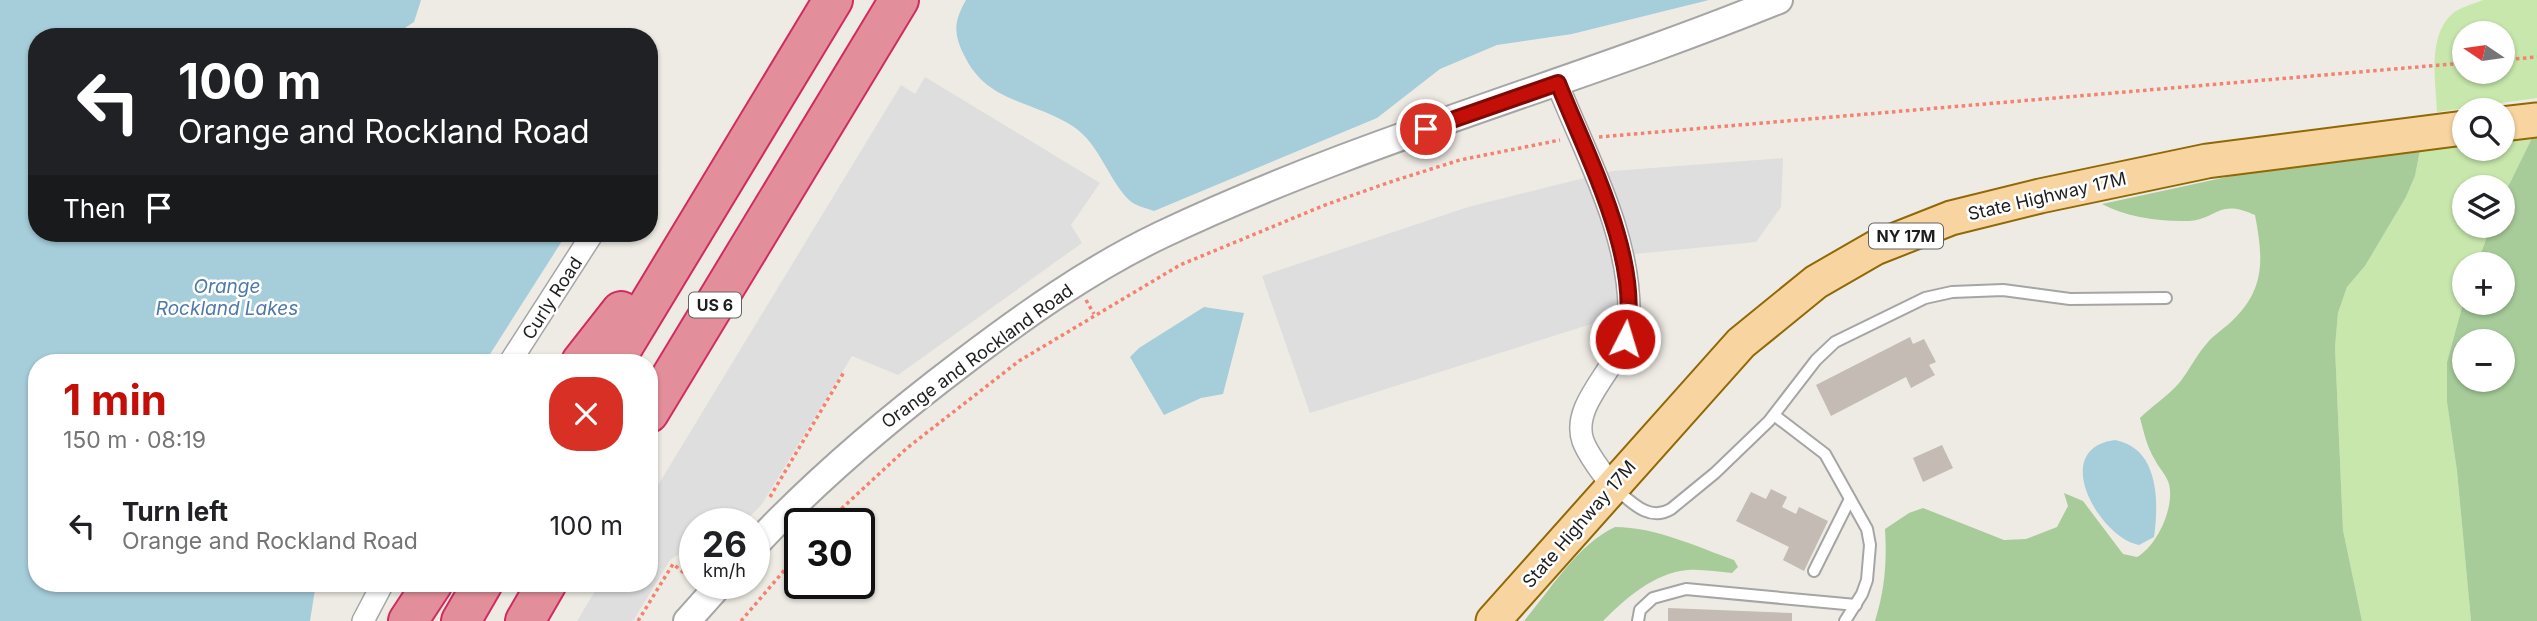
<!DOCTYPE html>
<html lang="en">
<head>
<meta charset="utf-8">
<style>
  body { margin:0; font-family:Inter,sans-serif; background:#f2f2f2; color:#202124; height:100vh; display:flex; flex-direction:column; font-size:26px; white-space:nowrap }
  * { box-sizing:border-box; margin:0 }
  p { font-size:23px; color:#757577 }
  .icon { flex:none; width:38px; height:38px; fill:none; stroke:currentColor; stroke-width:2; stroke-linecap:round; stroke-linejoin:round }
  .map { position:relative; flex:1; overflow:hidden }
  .sheet { position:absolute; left:28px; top:354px; width:630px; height:238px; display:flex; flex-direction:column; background:#fff; border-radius:28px; box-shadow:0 2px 5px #0004 }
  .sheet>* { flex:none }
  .guide { position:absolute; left:28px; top:28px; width:630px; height:214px; border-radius:28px; box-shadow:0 2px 5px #0004; background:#202124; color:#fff; overflow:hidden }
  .needle { width:46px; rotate:283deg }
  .tools { position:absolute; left:2452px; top:21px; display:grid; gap:14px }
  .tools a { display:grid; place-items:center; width:63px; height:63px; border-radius:50%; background:#fff; box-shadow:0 2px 5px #0004; font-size:35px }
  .speed { position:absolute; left:679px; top:508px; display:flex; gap:14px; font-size:35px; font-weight:700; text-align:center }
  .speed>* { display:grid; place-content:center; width:91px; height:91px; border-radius:50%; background:#fff; box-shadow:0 2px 5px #0004; line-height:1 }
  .speed small { font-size:18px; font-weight:400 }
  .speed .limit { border:4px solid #111; border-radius:10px; background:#fff; color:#111 }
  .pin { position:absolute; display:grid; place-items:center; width:60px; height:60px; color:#fff; margin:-30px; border:4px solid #fff; border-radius:50%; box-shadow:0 2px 7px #0007 }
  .me { position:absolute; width:77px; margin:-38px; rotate:5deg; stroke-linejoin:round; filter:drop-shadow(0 0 5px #0008) }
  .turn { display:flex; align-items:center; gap:24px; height:147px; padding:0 35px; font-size:32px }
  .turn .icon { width:91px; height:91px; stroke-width:2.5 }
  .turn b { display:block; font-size:49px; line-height:60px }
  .then { display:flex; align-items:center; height:66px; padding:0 35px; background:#0003; gap:14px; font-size:26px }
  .round { display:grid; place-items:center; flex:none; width:74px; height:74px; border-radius:28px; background:#f2f2f2 }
  .headline { display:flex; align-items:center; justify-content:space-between; height:119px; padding:0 35px }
  h1 { font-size:42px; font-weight:700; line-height:52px; color:#c30f08 }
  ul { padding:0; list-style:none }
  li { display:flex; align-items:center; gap:21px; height:105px; padding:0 35px }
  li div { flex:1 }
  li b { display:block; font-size:26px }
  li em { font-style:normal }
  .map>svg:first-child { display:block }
  .grass { fill:#c7e7ac; fill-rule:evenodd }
  .forest { fill:#a7cc9a; fill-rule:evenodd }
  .parking { fill:#dedede }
  .water { fill:#a6cdda }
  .building { fill:#c3bbb4 }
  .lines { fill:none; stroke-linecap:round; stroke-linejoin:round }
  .service-casing { stroke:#a5a5a5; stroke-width:14 }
  .minor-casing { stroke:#a5a5a5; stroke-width:24 }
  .tertiary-casing { stroke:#a5a5a5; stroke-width:30 }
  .primary-casing { stroke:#916806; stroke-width:37 }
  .motorway-casing { stroke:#d22b5f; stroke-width:42 }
  .path { stroke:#f48270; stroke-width:3.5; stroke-dasharray:3.5 3.5; stroke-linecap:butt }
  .service { stroke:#fff; stroke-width:10 }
  .minor { stroke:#fff; stroke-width:21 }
  .tertiary { stroke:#fff; stroke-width:26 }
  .primary { stroke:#f8d5a0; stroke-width:33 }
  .motorway { stroke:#e38f9b; stroke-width:38 }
  .route-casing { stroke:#7f0a05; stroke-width:18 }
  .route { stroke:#c30f08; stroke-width:12 }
  .labels { text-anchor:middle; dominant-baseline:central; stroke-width:5; stroke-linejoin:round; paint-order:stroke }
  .shield { fill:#fff; stroke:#626262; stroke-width:2 }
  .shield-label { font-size:16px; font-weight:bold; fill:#1e1e1e }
  .street-label { font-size:18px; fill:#1e1e1e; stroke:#fff }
  .water-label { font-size:19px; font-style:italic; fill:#4e79a9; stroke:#fff }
</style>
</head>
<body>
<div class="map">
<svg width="2537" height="621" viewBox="0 0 2537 621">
  <rect width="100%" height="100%" fill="#eeebe4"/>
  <g class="grass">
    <path d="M 2483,0 L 2537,0 L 2537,98 L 2437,112 C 2436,81 2427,37 2452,14 C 2460,7 2474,4 2483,0 ZM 2464,33 L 2502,33 L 2502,72 L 2464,72 Z"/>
    <polygon points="2532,138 2503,197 2502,187 2464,187 2464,226 2491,226 2477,264 2464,264 2464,300 2447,362 2447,402 2457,471 2471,621 2362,621 2343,530 2335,347 2338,313 2347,287 2365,266 2406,197 2415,176 2420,150 2464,146 2464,149 2502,149 2503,141"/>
  </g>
  <g class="forest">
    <path d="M 2532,138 L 2537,138 L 2537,621 L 2471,621 L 2457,471 L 2447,402 L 2447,362 L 2464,300 L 2464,303 L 2502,303 L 2502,264 L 2477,264 L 2491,226 L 2502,226 L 2503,197 ZM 2464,341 L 2502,341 L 2502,380 L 2464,380 Z"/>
    <path d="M 2420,150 L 2415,176 L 2406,197 L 2365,266 L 2347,287 L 2338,313 L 2335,347 L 2343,530 L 2362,621 L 1875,621 C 1885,589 1887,562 1885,529 L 1909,513 L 1923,508 L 2004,540 L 2026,539 L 2057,527 L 2068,506 L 2064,493 L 2083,501 L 2123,554 L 2137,557 C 2157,546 2175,507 2169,484 C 2167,476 2159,468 2155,460 C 2147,447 2144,433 2140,418 C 2152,406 2169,395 2180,382 C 2190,369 2197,354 2208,342 C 2215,334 2225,328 2233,320 C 2266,288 2263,257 2255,215 C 2218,198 2218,219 2188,221 C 2159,222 2127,217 2102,204 L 2236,175 Z"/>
    <path d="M 1615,527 C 1656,527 1697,547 1734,560 L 1738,567 L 1732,573 C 1718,572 1702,569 1688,570 C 1654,573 1626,598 1603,621 L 1524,621 C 1550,590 1578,544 1615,527 Z"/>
  </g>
  <g class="parking">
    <polygon points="925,77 1100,183 1071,225 1082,243 898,375 852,356 762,504 744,523 695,523 695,547 693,545 670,560 633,621 577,621 600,583 649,583 649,500 901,85 915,94"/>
    <polygon points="1783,158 1781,207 1756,242 1635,254 1639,309 1310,413 1262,276 1468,207 1576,180 1613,171"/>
  </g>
  <g class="water">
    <polygon points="0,0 421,0 414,22 391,37 37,37 37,233 563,233 562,241 485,362 37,362 37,583 316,583 310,621 0,621"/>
    <path d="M 966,0 L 1709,0 L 1572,34 L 1497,45 L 1440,69 L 1377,118 L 1154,211 C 1146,208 1135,206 1129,200 C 1108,179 1100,145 1074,127 C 1034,100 987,104 964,55 C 953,33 954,21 966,0 Z"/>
    <polygon points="1204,307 1244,313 1223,394 1201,398 1164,415 1130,357 1139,348"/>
    <path d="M 2115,440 C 2159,448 2159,502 2154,537 L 2139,545 C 2100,538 2048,449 2115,440 Z"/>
  </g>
  <g class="building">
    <polygon points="1910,337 1913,344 1924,339 1936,362 1929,365 1935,375 1911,388 1906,377 1831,416 1816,385"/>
    <polygon points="1942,445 1953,468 1923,482 1913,458"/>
    <polygon points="1771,489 1787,497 1782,507 1796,514 1799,507 1828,521 1804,571 1783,560 1789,547 1736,521 1751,492 1766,499"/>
    <polygon points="1668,608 1792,613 1792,621 1668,621"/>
  </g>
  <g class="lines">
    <g class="service-casing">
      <g id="service">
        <polyline points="1774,415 1825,454 1867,529 1870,545 1867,580 1862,594 1845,621"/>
        <path d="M 1617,490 C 1632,503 1650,522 1671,509 L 1715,473 L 1769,421 L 1816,360 L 1835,342 L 1925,298 L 1952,292 L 2003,290 L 2070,299 L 2166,298"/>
        <polyline points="1814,571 1850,499"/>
        <polyline points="1638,621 1640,610 1653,598 1686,589 1856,605"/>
      </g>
    </g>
    <g class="minor-casing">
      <g id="minor">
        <path d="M 1557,83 C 1587,158 1632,237 1629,320 C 1627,363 1569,401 1583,441 C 1589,457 1602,472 1612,486"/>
        <polyline points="510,362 593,233"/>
        <polyline points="363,621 383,583"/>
      </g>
    </g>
    <g class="tertiary-casing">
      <g id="tertiary">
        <path d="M 754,546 C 818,478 888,419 962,363 C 1025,315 1090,269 1161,235 C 1360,140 1575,83 1779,0"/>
        <polyline points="687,621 721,583"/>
      </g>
    </g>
    <g class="primary-casing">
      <g id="primary">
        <polyline points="2502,124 2537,120"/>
        <polyline points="1493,621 1741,343 1816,282 1875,248 1951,218 2040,196 2207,161 2464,128"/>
      </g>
    </g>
    <g class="motorway-casing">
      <g id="motorway">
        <polyline points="581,362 621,311"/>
        <polyline points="614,362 833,0"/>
        <polyline points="649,413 899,0"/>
        <polyline points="408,621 433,583"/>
        <polyline points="461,621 483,583"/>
        <polyline points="525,621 547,583"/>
      </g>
    </g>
    <g class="path">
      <polyline points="2502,60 2537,57"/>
      <polyline points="1599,137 2464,63"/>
      <polyline points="1086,300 1094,314"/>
      <polyline points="770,497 844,372"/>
      <polyline points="826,523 907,448 1019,361 1180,265 1325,205 1393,181 1460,160 1560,140"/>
      <polyline points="638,621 673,564 695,582"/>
      <polyline points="741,621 800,552"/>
    </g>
    <use href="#service" class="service"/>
    <use href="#minor" class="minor"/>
    <use href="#tertiary" class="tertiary"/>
    <use href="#primary" class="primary"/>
    <use href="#motorway" class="motorway"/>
  </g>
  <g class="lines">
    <g class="route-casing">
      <path id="route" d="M 1426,129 L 1558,83 C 1586,154 1644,263 1625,339"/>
    </g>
    <use href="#route" class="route"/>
  </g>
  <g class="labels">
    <g class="shield">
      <rect x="1869" y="223.5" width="74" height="25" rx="5"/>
      <rect x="689" y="292.5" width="52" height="25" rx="5"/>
    </g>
    <g class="shield-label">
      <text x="1906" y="236">NY 17M</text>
      <text x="715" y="305">US 6</text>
    </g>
    <g class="street-label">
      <text transform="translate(2047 196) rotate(-13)">State Highway 17M</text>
      <text transform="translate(552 298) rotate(-57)">Curly Road</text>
      <text transform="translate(977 356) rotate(-36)">Orange and Rockland Road</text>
      <text transform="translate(1579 524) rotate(-49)">State Highway 17M</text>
    </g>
    <g class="water-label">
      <text x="227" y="286">Orange<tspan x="227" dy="22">Rockland Lakes</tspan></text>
    </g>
  </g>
</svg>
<div class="tools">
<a><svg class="needle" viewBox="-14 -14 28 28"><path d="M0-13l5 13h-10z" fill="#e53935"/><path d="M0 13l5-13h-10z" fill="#757577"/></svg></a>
<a><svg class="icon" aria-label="search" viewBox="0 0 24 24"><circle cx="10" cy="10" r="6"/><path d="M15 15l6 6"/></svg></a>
<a><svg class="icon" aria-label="layers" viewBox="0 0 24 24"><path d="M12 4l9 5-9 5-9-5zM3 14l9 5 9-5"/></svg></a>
<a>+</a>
<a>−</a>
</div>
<div class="speed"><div>26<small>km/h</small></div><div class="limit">30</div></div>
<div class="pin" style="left:1426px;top:129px;background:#d93025"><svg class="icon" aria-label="arrive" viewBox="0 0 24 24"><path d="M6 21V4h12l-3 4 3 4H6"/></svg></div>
<svg class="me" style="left:1625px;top:339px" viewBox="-20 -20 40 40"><circle r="17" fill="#c30f08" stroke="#fff" stroke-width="3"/><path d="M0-11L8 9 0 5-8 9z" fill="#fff"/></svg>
<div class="guide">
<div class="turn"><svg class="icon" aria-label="left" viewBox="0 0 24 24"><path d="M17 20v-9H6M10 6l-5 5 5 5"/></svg><div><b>100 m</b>Orange and Rockland Road</div></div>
<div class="then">Then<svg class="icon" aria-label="arrive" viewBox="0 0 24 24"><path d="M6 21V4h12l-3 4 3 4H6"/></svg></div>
</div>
<section class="sheet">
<div class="headline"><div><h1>1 min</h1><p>150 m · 08:19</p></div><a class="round" style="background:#d93025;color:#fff"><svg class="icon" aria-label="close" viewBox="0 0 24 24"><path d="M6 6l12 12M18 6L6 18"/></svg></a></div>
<ul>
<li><svg class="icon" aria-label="left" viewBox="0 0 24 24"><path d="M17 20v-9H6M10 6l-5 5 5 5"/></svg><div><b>Turn left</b><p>Orange and Rockland Road</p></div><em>100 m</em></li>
</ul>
</section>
</div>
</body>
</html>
